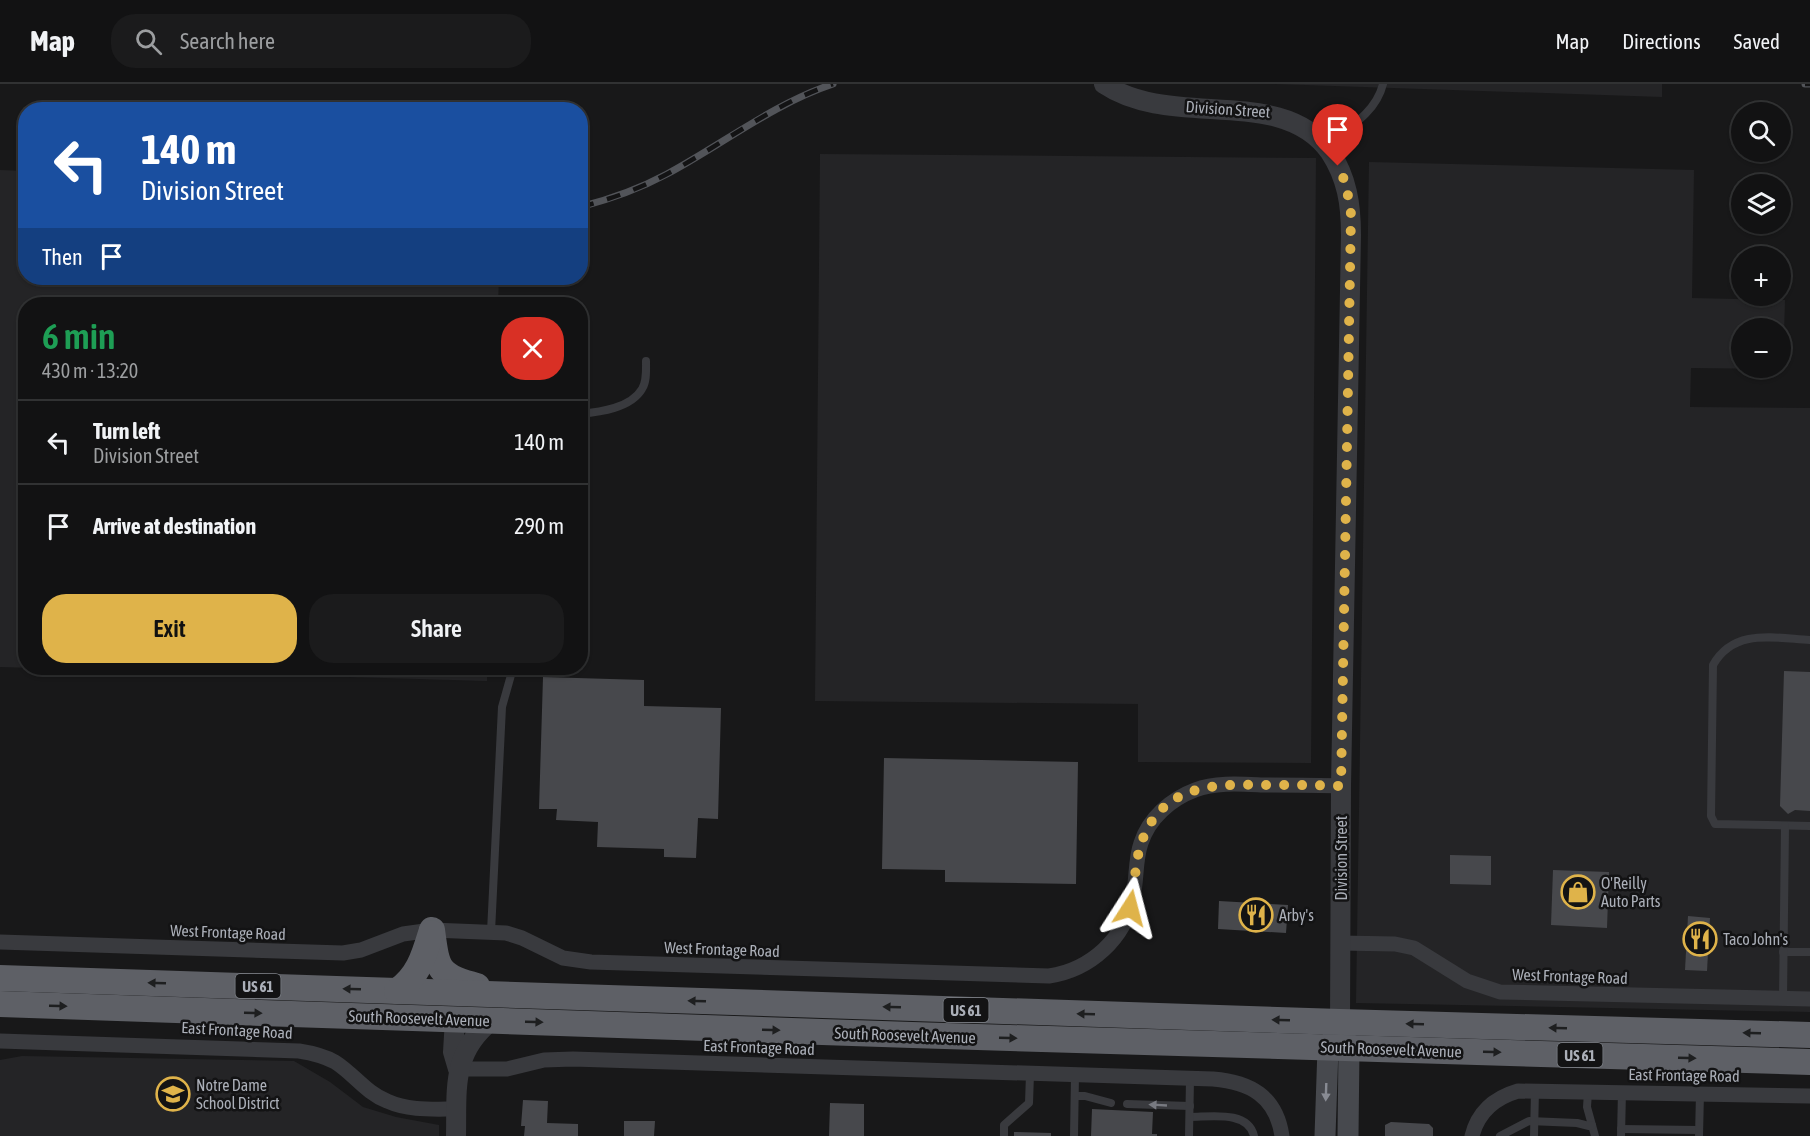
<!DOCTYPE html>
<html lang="en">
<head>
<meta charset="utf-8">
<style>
  body { margin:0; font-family:"Asap Condensed",sans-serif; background:#1b1b1c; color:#f1f3f6; height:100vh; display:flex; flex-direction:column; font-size:22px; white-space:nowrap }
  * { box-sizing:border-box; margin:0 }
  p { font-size:20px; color:#9c9ea0 }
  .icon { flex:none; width:33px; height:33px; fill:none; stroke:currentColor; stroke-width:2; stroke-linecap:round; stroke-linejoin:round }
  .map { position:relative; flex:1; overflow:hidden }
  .details { position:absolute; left:18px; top:213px; width:570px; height:378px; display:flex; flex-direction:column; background:#121213; border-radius:24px; box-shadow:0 2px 4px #0004,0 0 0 2px #313233 }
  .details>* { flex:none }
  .top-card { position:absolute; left:18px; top:18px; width:570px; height:183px; border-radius:24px; box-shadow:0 2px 4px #0004,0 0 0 2px #313233; background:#1a4fa0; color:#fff; overflow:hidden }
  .buttons { position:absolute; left:1731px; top:18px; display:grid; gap:12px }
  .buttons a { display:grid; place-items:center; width:60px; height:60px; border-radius:50%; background:#121213; box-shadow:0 2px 4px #0004,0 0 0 2px #313233; font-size:30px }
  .pin { position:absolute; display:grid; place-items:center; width:51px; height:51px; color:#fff; margin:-62px -26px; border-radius:50% 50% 50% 0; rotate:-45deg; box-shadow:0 0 6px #0007 }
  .pin .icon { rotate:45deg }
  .me { position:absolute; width:66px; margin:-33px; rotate:9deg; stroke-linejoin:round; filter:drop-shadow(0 0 4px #0008) }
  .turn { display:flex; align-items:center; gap:21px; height:126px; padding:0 24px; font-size:27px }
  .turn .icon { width:78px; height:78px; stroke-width:2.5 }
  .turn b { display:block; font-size:42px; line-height:51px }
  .then { display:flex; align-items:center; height:57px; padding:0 24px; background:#0003; gap:12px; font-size:22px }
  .round { display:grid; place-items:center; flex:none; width:63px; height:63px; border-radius:24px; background:#1b1b1c }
  .headline { display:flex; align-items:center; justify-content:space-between; height:102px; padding:0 24px }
  h1 { font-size:36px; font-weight:600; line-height:45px; color:#1e9e55 }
  .cta { display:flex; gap:12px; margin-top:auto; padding:12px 24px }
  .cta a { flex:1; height:69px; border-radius:24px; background:#dfb34a; color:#111; font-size:24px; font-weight:600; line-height:69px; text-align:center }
  .cta a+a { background:#1b1b1c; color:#f1f3f6 }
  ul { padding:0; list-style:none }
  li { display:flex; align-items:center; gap:18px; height:84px; padding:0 24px; border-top:2px solid #313233 }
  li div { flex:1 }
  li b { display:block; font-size:22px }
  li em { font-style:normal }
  header { display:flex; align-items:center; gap:36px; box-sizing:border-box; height:84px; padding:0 30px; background:#121213; border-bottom:2px solid #313233 }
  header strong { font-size:28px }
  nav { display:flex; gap:33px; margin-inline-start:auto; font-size:21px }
  .search { width:420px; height:54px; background:#1b1b1c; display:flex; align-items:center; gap:15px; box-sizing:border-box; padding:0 21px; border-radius:24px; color:#9c9ea0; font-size:22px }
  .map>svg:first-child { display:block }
  .built { fill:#242426; fill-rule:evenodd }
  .building { fill:#47484c }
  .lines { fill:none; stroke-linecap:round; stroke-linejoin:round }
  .service { stroke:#393a3e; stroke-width:8 }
  .minor { stroke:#393a3e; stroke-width:15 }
  .tertiary { stroke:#393a3e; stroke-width:20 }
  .secondary { stroke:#47494e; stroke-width:21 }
  .trunk { stroke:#5e6066; stroke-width:26 }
  .rail-casing { stroke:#525459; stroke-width:7 }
  .rail { stroke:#131314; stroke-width:4.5; stroke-dasharray:14; stroke-linecap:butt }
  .oneway { fill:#1e1f20 }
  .oneway2 { fill:#888b93 }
  .oneway3 { fill:#787a81 }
  .route { stroke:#dfb34a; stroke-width:10; stroke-dasharray:0 18 }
  .labels { text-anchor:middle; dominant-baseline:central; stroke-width:5; stroke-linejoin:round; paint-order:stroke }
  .shield { fill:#131314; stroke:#7d8087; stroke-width:1.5 }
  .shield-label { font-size:15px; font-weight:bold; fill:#abafb8 }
  .street-label { font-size:16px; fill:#abafb8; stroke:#131314 }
  .poi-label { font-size:16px; fill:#abafb8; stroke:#131314; text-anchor:start }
</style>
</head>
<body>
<header>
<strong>Map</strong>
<div class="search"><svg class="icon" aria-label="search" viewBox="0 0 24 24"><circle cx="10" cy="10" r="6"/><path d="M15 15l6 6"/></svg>Search here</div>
<nav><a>Map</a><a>Directions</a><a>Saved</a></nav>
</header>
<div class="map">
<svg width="1810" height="1052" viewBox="0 0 1810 1052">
  <rect width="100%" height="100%" fill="#181819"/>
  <g class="built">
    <polygon points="1275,0 1662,0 1662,13"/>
    <polygon points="820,70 1316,74 1311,679 1138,678 1138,620 815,617"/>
    <path d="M 1369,78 L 1694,86 L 1692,214 L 1785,216 L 1783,285 L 1691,284 L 1690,323 L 1810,324 L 1810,928 L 1356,919 ZM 1742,244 L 1780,244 L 1780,284 L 1742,284 Z"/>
    <polygon points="0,86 25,87 26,194 499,194 498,220 26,220 26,584 487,584 487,597 0,583"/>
    <polygon points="22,972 294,977 330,998 363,1023 396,1033 439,1041 439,1052 0,1052 0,976"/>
  </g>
  <g class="building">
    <polygon points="1784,587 1810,588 1810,727 1795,726 1788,730 1780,722"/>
    <polygon points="543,593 644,596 644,622 721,624 718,735 698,734 696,774 664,773 664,765 597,763 598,738 556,736 557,725 539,725"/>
    <polygon points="884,674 1078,678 1076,800 945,798 945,786 882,785"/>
    <polygon points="1450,771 1491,772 1491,801 1450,800"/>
    <polygon points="1553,786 1609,788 1607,844 1551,841"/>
    <polygon points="1219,817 1288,821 1286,849 1218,845"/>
    <polygon points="1688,832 1710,834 1707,887 1685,886"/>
    <polygon points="523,1016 548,1017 547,1039 578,1040 578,1052 524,1052 525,1042 521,1042"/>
    <polygon points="830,1019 864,1020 864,1052 829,1052"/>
    <polygon points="1092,1025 1153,1028 1152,1050 1157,1050 1157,1052 1091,1052"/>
    <polygon points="624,1037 655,1037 654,1052 624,1052"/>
    <polygon points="1391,1038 1429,1040 1433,1044 1433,1052 1385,1052 1385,1041"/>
    <polygon points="1014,1048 1051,1049 1051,1052 1014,1052"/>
  </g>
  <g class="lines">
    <g class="service">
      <path d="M 1326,61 C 1348,44 1376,29 1383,0"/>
      <path d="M 580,330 C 600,328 631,324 642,305 C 647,297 646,286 646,277"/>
      <path d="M 1810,556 C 1774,554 1734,544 1713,581 L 1711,732 L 1715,740 L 1810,742"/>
      <polyline points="491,848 502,623 513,584"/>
      <polyline points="1783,868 1810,868"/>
      <polyline points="1783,915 1785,742"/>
      <polyline points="1588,1008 1587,1023 1595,1052"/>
      <polyline points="1075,1012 1085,1012 1111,1019"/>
      <polyline points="1127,1020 1190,1022"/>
      <path d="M 1190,1033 C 1210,1033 1248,1026 1254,1052"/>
      <polyline points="1621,1045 1699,1046"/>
      <polyline points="1004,1052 1004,1041 1029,1019 1030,990"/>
      <polyline points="1074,1052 1075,991"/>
      <polyline points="1189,1052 1190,995"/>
      <polyline points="1500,1052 1529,1037 1577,1039 1589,1042 1592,1041"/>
      <polyline points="1534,1052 1535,1006"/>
      <polyline points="1621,1052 1622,1007"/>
      <polyline points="1699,1052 1700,1009"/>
    </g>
    <g class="minor">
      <path d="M 0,858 L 343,869 L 361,866 L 403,850 L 432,846 L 506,849 L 522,854 L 563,874 L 591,878 L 1049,892 C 1090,886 1125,855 1133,813 C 1137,795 1135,776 1141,759 C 1149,734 1171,715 1195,706 C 1216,698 1241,700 1263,701 C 1289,701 1315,701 1341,702"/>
      <polyline points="1340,859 1395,860 1414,864 1467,897 1500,908 1810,915"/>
      <path d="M 0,957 L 299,967 C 312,969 324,972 335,978 C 354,990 366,1009 387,1017 C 409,1027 433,1025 457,1025"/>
      <path d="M 458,985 L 507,985 L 544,976 L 573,975 L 1213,995 C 1250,998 1276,1012 1282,1052"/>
      <path d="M 1472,1052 C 1478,1028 1494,1014 1518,1007 L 1810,1012"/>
    </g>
    <g class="tertiary">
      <path d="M 1104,0 C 1172,46 1282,0 1330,68 C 1347,94 1351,120 1351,151 L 1341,702 L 1340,938"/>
      <polyline points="455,935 453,968 458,985"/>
      <path d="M 456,1052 C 457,1006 451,969 491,937"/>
    </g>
    <g class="secondary">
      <polyline points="1344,950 1349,964 1348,1052"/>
      <polyline points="1325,1052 1328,964 1335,949"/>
    </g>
    <g class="trunk">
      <path d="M 432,846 C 437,884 437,892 477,902"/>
      <polyline points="0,894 1340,938 1810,951"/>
      <path d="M 397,907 C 418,893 424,872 431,849"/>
      <polyline points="0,920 912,951 1810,978"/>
    </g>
    <g class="rail-casing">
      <g id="rail">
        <polyline points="1805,0 1810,0"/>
        <path d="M 580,123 C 611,115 639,105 667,90 C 723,60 773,20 833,0"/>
      </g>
    </g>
    <use href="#rail" class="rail"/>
  </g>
  <defs><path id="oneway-solid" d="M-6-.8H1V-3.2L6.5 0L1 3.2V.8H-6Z" transform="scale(1.5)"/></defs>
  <g class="oneway">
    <use href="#oneway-solid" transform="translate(157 899) rotate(-178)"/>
    <use href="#oneway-solid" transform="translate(352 905) rotate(-178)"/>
    <use href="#oneway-solid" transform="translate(697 917) rotate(-178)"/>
    <use href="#oneway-solid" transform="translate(58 922) rotate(2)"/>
    <use href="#oneway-solid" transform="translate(892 923) rotate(-178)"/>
    <use href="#oneway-solid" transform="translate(253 929) rotate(2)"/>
    <use href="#oneway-solid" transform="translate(1086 930) rotate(-178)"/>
    <use href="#oneway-solid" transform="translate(1281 936) rotate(-178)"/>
    <use href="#oneway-solid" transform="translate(534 938) rotate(2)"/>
    <use href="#oneway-solid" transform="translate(1415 940) rotate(-178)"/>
    <use href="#oneway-solid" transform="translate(1558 944) rotate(-178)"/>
    <use href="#oneway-solid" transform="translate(771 946) rotate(2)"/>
    <use href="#oneway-solid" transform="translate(1752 949) rotate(-178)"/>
    <use href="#oneway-solid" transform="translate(1008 954) rotate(2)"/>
    <use href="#oneway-solid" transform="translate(1492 968) rotate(2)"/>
    <use href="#oneway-solid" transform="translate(1687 974) rotate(2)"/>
  </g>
  <use class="oneway2" href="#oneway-solid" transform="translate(1326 1008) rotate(92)"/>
  <use class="oneway3" href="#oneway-solid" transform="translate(1158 1021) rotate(-177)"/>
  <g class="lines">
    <path class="route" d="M 1130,824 C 1136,801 1134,774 1144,752 C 1166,699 1219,700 1267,701 C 1292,701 1316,701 1341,702 L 1351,130 L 1346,100 L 1338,82"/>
  </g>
  <defs>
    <g id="shop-ring" transform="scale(1.725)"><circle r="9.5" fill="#131314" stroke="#dfb34a" stroke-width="1.5"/><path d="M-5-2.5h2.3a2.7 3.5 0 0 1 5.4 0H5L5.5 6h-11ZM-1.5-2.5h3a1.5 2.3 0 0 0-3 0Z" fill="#dfb34a"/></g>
    <g id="restaurant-ring" transform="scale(1.725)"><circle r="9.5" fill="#131314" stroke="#dfb34a" stroke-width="1.5"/><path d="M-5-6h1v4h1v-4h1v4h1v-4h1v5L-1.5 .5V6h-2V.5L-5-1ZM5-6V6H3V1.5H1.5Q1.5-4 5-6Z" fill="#dfb34a"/></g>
    <g id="school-ring" transform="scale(1.725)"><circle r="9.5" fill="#131314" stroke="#dfb34a" stroke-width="1.5"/><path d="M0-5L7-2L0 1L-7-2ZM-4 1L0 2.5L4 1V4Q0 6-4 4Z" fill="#dfb34a"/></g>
  </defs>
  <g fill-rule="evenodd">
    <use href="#shop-ring" x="1578" y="808"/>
    <use href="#restaurant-ring" x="1256" y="831"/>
    <use href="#restaurant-ring" x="1700" y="855"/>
    <use href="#school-ring" x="173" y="1010"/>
  </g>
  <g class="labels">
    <g class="shield">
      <rect x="235.5" y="890" width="45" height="24" rx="4.5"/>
      <rect x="943.5" y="914" width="45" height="24" rx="4.5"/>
      <rect x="1557.5" y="959" width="45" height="24" rx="4.5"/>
    </g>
    <g class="shield-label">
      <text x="258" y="902">US 61</text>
      <text x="966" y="926">US 61</text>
      <text x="1580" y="971">US 61</text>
    </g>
    <g class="street-label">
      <text transform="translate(1228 25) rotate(4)">Division Street</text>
      <text transform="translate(1341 774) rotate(-90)">Division Street</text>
      <text transform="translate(228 848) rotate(2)">West Frontage Road</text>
      <text transform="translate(722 865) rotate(2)">West Frontage Road</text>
      <text transform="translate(1570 892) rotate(2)">West Frontage Road</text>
      <text transform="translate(419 934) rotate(2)">South Roosevelt Avenue</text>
      <text transform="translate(237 946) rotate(3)">East Frontage Road</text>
      <text transform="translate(905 951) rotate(2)">South Roosevelt Avenue</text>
      <text transform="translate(759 963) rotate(2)">East Frontage Road</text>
      <text transform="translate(1391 965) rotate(2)">South Roosevelt Avenue</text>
      <text transform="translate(1684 991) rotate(1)">East Frontage Road</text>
    </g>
    <g class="poi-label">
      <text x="1601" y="799">O'Reilly<tspan x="1601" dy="18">Auto Parts</tspan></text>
      <text x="1279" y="831">Arby's</text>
      <text x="1723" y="855">Taco John's</text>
      <text x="196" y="1001">Notre Dame<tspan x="196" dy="18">School District</tspan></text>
    </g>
  </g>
</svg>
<div class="buttons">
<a><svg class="icon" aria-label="search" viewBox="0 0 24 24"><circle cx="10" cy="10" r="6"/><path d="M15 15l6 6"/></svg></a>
<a><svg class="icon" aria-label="layers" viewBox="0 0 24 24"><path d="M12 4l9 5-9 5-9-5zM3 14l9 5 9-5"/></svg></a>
<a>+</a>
<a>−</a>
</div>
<div class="pin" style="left:1338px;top:82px;background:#d93025"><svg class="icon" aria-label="arrive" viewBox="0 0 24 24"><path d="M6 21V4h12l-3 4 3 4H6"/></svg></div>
<svg class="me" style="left:1130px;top:824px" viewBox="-20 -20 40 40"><path d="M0-17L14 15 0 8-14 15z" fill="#dfb34a" stroke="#fff" stroke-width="4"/></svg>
<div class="top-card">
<div class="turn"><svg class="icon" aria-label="left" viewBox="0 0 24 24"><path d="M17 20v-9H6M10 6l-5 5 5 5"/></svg><div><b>140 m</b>Division Street</div></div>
<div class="then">Then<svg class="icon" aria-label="arrive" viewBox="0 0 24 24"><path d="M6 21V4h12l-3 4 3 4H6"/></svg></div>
</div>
<section class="details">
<div class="headline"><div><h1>6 min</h1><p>430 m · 13:20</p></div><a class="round" style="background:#d93025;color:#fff"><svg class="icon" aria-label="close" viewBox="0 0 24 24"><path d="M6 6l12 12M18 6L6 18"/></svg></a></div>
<ul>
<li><svg class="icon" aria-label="left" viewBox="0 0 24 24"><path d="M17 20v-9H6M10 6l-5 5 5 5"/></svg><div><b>Turn left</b><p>Division Street</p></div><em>140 m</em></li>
<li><svg class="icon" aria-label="arrive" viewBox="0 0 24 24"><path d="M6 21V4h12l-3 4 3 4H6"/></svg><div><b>Arrive at destination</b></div><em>290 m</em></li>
</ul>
<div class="cta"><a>Exit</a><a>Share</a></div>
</section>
</div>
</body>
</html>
